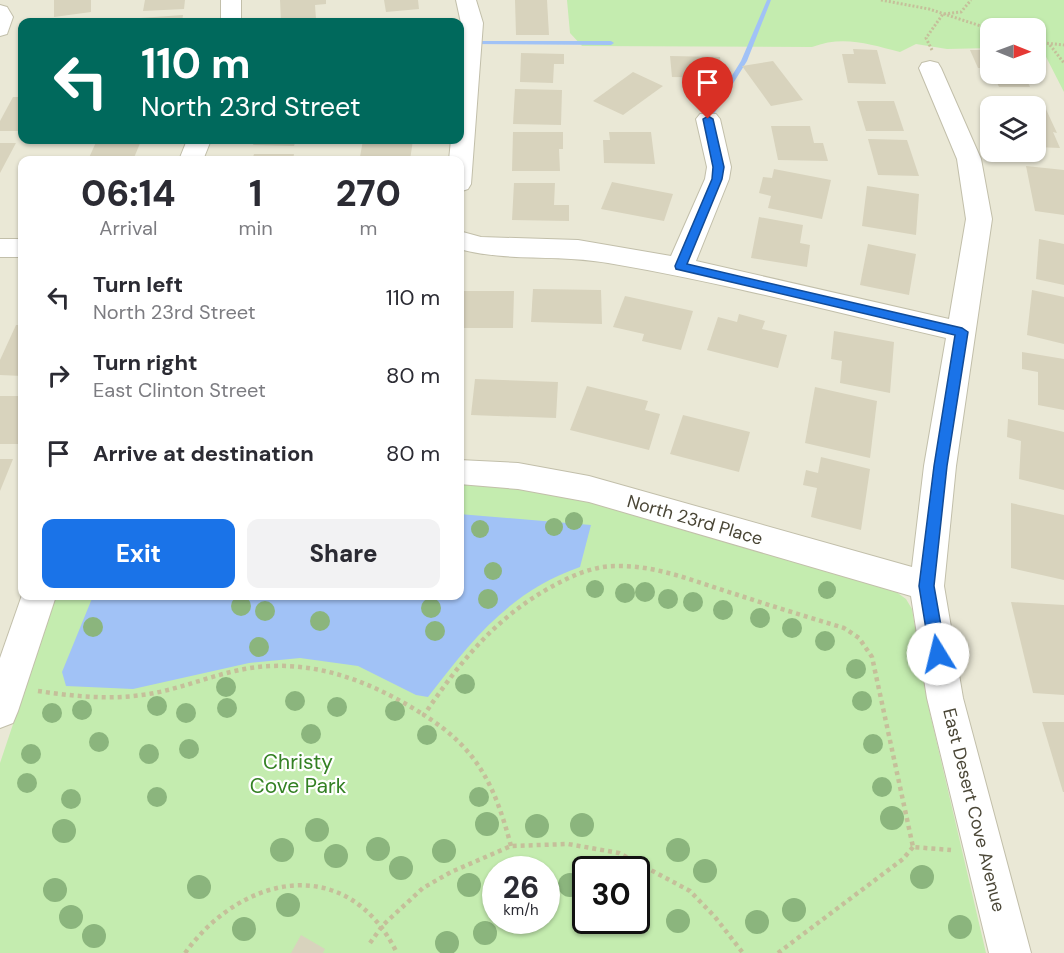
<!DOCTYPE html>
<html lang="en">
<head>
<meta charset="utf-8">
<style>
  body { margin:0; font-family:"DM Sans",sans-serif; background:#f2f2f3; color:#2b2b33; height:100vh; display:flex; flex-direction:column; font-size:22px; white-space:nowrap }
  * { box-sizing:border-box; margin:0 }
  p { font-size:20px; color:#7c7c81 }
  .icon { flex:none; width:33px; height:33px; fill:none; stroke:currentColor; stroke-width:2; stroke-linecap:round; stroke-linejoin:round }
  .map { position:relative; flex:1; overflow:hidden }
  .sheet { position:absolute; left:18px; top:156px; width:446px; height:444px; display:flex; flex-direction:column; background:#fff; border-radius:12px; box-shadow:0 2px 4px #0004 }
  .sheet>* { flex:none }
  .banner { position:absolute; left:18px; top:18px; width:446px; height:126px; border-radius:12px; box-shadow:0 2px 4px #0004; background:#00695c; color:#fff; overflow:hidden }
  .needle { width:39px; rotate:91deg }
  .fabs { position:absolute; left:980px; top:18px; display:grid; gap:12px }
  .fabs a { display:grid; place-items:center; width:66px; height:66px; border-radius:12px; background:#fff; box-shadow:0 2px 4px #0004; font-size:30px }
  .speed { position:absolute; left:482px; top:856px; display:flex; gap:12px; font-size:30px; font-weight:700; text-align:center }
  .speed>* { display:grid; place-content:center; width:78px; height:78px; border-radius:50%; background:#fff; box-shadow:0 2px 4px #0004; line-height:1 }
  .speed small { font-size:15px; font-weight:400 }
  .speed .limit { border:3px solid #111; border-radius:9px; background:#fff; color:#111 }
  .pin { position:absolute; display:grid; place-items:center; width:51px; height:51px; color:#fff; margin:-62px -26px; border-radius:50% 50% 50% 0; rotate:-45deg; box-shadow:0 0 6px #0007 }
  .pin .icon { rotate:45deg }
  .me { position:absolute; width:66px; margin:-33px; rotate:351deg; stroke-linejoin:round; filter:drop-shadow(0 0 4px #0008) }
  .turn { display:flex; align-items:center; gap:21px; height:126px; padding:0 24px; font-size:27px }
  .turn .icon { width:78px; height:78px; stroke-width:2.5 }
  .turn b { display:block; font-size:42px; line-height:51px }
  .eta { display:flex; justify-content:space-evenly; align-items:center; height:102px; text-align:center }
  .eta b { font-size:36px; font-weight:800; line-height:42px }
  .button { display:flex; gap:12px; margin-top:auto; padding:12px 24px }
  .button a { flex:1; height:69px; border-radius:12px; background:#1a73e8; color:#fff; font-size:24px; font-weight:800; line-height:69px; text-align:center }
  .button a+a { background:#f2f2f3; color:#2b2b33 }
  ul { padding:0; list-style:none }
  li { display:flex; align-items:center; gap:18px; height:78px; padding:0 24px }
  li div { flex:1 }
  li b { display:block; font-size:22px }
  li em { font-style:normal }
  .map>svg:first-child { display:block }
  .residential { fill:#eae8d6; fill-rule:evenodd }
  .green { fill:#c4ecaf; fill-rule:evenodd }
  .water { fill:#a1c2f6 }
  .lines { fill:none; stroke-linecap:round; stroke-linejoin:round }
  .stream { fill:#a1c2f6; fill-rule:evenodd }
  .building { fill:#d8d3bd }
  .minor-casing { stroke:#c2bfaa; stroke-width:2 }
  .path-far1 { stroke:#c5bf9a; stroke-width:3; stroke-dasharray:2 2; stroke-linecap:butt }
  .path { stroke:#c5bf9a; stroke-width:4.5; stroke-dasharray:4 4; stroke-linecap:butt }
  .minor { fill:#fff; fill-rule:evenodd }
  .tree { fill:#8bb57d }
  .route { fill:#1a73e8; stroke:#114b97; stroke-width:1.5 }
  .labels { text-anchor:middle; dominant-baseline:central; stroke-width:4.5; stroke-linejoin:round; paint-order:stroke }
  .street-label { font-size:18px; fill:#4a4636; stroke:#fff }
  .near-park-label { font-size:21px; fill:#348124; stroke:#fff }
</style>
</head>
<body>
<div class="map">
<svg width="1064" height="953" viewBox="0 0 1064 953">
  <rect width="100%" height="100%" fill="#f5f4e9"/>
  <path class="residential" d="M 0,0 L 599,0 L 990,39 L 990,74 L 1035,74 L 1035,45 L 1064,61 L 1064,953 L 0,953 ZM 22,22 L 459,22 L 459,140 L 22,140 ZM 990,106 L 1035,106 L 1035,152 L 990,152 ZM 22,160 L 459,160 L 459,596 L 22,596 ZM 495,870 L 546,870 L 546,921 L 495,921 ZM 585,870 L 636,870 L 636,921 L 585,921 Z"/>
  <g class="green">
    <path d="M 567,0 L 1064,0 L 1064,92 L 1042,49 L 1035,49 L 1035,28 L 990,28 L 990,48 L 947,49 L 916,44 L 900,52 C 869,44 843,35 812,47 L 582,46 L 570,33 Z"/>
    <path d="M 459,484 L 506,486 L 585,499 L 895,591 L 906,599 L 912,609 L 928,705 L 986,953 L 0,953 L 0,763 L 56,596 L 459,596 ZM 495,870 L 546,870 L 546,921 L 495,921 ZM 585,870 L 636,870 L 636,921 L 585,921 Z"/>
  </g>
  <path class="water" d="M 459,514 L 591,525 L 580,567 C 509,592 472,640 428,697 L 416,695 L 358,666 L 300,658 L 249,663 L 133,689 L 66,686 L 62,672 L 93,596 L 459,596 Z"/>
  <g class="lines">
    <g class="stream">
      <polygon points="767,0 771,0 747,61 711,119 708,121 706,120 705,119 741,61"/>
      <polygon points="472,41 611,41 614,43 611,45 470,44 470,42"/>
    </g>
  </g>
  <g class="building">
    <polygon points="54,0 91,0 91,12 54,17"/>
    <polygon points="145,0 185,0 184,9 143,11"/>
    <polygon points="280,0 326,0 326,4 315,5 316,19 281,22"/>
    <polygon points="384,0 418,0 419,9 386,12"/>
    <polygon points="515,0 547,0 549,35 516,35"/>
    <polygon points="183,15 182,22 139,22 140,18"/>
    <polygon points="853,49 877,50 886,84 848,83 842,54 854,54"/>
    <polygon points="970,50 990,50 990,68 978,68"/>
    <polygon points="521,53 564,54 564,64 554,64 553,83 520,82"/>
    <polygon points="670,56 720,57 723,78 672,77"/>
    <polygon points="773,61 803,100 771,106 742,66"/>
    <polygon points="633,72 663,86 623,115 593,101"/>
    <polygon points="993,74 1024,74 1030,87 999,87"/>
    <polygon points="515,89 562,90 561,125 513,124"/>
    <polygon points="13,97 22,97 22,131 0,131 0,121"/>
    <polygon points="857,101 894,101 904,131 866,131"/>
    <polygon points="1035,105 1044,105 1057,133 1053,132 1060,148 1035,147"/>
    <polygon points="771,126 810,126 814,143 823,143 828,161 778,160"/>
    <polygon points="513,132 563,132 563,149 559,149 560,171 512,171"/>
    <polygon points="609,132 651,132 655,164 604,163 603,140 610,140"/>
    <polygon points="868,139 907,140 919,176 878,175"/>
    <polygon points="97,140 141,141 133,160 88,160"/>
    <polygon points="255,140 296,140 294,146 253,145"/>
    <polygon points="363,140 413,140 410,160 372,160 372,157 360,157"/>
    <polygon points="0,143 16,143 0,173"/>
    <polygon points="254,154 294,154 293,160 252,160"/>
    <polygon points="1026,166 1064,170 1064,215 1035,211"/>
    <polygon points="774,169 831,180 822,219 768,208 771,196 759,193 763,177 772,178"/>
    <polygon points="612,182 673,194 664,221 601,209"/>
    <polygon points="514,183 555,183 554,205 569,205 569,221 512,220"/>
    <polygon points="867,186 919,194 916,235 862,226"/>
    <polygon points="759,217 803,225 800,243 810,245 807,267 751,258"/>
    <polygon points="1039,239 1064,244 1064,285 1036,279"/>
    <polygon points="868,244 916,254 909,295 860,285"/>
    <polygon points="533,289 601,290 602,324 531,322"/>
    <polygon points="1032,290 1064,297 1064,344 1027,335"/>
    <polygon points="459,291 514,291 513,328 459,328"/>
    <polygon points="625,296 693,311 681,350 642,341 644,334 613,327"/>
    <polygon points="739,314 765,321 762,329 787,335 778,368 707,350 718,317 737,322"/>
    <polygon points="16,325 22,325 22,376 0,375 0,360"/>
    <polygon points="834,331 894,342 890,393 840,383 842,361 831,359"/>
    <polygon points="1022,352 1064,359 1064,410 1038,405 1038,372 1022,369"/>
    <polygon points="475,379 558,382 556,418 471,415"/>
    <polygon points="587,386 648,401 645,410 660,414 649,450 570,430"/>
    <polygon points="815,387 877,401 870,458 805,443"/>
    <rect x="0" y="396" width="22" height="48"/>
    <polygon points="683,415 750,432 739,472 670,454"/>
    <polygon points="1008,419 1064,432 1064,490 1019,479 1021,441 1007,437"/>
    <polygon points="821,457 870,469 861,530 811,517 817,488 803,485 806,470 818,473"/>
    <polygon points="0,459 13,459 0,491"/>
    <polygon points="1011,503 1064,515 1064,580 1011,568"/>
    <polygon points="1011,602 1064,605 1064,695 1033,693"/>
    <polygon points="1042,722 1064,722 1064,792 1063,792"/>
    <polygon points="301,935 325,949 323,953 291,953"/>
  </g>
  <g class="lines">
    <g class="minor-casing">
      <g id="minor">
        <rect x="221" y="0" width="20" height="22"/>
        <polygon points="456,0 476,0 483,23 471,184 468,189 459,192 459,160 449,160 451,140 459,140 461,23"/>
        <polygon points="0,5 7,7 13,17 7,34 0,36"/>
        <path d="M 930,61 L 938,63 L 941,68 L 981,159 L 992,219 L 956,466 L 944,586 L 963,698 L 1031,953 L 989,953 L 927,698 L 911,596 L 589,502 L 518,489 L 459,484 L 459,460 L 518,463 L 589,476 L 912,567 L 924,466 L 946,338 C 834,312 722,282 608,263 C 559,254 507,262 459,249 L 459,231 L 481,237 L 578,240 L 671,256 L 705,179 L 707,167 L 696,119 L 700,114 L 716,114 L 720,119 L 731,167 L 729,179 L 696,261 L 949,319 L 966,219 L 957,159 L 919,68 L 922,63 Z"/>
        <polygon points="187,140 211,140 203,160 179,160"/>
        <rect x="0" y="239" width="22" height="18"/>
        <polygon points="22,595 56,596 18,711 13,723 0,728 0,658"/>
      </g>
    </g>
    <g class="path-far1">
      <polyline points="881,0 929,9 990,29"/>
      <polyline points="1035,42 1064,45"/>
      <polyline points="1050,45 1064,63"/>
      <polyline points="932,50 926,38 943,14 961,12 971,0"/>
    </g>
    <g class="path">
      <path d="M 38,691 C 72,696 108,700 142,695 C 174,691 204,678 235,671 C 303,655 366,678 424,715"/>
      <path d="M 511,846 C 495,786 478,749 424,715 C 459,663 495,618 551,587 C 571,576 593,566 616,566 C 657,565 696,582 735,594 C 771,606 808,617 844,628 L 859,638 L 872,657 L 913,847 L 951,850"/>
      <polyline points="370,943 383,925 423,888 451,872 511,846 568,844 619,853 690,891 715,917 743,953"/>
      <path d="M 185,953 C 243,873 348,853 397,953"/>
      <polyline points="778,953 903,859 913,847"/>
    </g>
    <use href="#minor" class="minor"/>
  </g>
  <g class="tree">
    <circle cx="574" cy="521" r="9"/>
    <circle cx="554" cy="527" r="9"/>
    <circle cx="480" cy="529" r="9"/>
    <circle cx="493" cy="571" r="9"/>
    <circle cx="595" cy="589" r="9"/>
    <circle cx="827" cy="590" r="9"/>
    <circle cx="645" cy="592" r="10"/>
    <circle cx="625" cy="593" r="10"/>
    <circle cx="488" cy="599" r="10"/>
    <circle cx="668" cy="599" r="10"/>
    <circle cx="693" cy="602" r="10"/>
    <circle cx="241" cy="606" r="10"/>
    <circle cx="431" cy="608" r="10"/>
    <circle cx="723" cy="610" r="10"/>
    <circle cx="265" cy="611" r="10"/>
    <circle cx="760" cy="618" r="10"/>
    <circle cx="320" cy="621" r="10"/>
    <circle cx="93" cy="627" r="10"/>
    <circle cx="792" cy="628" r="10"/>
    <circle cx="435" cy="631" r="10"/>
    <circle cx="825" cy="641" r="10"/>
    <circle cx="259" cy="647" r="10"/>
    <circle cx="856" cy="669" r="10"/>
    <circle cx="465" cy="684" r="10"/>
    <circle cx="226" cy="687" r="10"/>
    <circle cx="295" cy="701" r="10"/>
    <circle cx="862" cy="701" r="10"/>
    <circle cx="157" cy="706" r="10"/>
    <circle cx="337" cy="707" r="10"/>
    <circle cx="227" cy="708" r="10"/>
    <circle cx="82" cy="710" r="10"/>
    <circle cx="395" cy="711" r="10"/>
    <circle cx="52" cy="713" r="10"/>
    <circle cx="186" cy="713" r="10"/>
    <circle cx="311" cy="734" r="10"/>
    <circle cx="427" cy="735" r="10"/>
    <circle cx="99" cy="742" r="10"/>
    <circle cx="873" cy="744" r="10"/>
    <circle cx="189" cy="749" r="10"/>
    <circle cx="31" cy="754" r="10"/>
    <circle cx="149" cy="754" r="10"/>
    <circle cx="27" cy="783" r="10"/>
    <circle cx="882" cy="787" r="10"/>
    <circle cx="157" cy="797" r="10"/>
    <circle cx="479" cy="797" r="10"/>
    <circle cx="71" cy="799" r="10"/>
    <circle cx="892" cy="818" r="12"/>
    <circle cx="487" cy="824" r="12"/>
    <circle cx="582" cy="825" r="12"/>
    <circle cx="537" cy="826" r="12"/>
    <circle cx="317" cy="830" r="12"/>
    <circle cx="64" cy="831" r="12"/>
    <circle cx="378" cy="849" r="12"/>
    <circle cx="282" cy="850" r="12"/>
    <circle cx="678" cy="850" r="12"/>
    <circle cx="444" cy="851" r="12"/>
    <circle cx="336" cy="856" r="12"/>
    <circle cx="401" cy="868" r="12"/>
    <circle cx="705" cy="871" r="12"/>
    <circle cx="922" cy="877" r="12"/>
    <circle cx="469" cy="885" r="12"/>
    <circle cx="570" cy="885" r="12"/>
    <circle cx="199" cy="887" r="12"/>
    <circle cx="55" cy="890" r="12"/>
    <circle cx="288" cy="905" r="12"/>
    <circle cx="794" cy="910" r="12"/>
    <circle cx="71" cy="917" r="12"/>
    <circle cx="678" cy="921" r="12"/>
    <circle cx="757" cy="922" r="12"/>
    <circle cx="960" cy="927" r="12"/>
    <circle cx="244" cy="929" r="12"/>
    <circle cx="485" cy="933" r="12"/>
    <circle cx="94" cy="936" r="12"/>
    <circle cx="447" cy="943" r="12"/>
  </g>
  <polygon class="route" points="708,116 713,119 724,167 722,179 687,264 962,328 968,332 947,466 934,586 946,654 943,658 938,661 932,658 930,654 919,586 934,466 955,335 676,269 675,266 712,179 713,167 703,119"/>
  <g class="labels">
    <g class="street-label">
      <text transform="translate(695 520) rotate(16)">North 23rd Place</text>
      <text transform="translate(974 810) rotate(76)">East Desert Cove Avenue</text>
    </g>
    <g class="near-park-label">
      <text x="298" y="762">Christy<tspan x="298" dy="24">Cove Park</tspan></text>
    </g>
  </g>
</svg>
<div class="fabs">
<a><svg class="needle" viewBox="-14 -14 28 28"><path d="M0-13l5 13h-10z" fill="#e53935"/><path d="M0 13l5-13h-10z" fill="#7c7c81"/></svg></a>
<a><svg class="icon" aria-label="layers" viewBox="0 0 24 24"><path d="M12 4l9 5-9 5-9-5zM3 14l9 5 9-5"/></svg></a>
</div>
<div class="speed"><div>26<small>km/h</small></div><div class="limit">30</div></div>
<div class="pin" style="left:708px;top:119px;background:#d93025"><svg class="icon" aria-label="arrive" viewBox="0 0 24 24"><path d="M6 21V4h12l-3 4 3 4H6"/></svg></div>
<svg class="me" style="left:938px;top:654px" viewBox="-20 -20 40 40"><circle r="19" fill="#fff"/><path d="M0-13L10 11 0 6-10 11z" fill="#1a73e8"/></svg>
<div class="banner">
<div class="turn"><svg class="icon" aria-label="left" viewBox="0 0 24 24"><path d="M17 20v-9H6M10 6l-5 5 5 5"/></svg><div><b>110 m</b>North 23rd Street</div></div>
</div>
<section class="sheet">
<div class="eta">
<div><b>06:14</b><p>Arrival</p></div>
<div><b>1</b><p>min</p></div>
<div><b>270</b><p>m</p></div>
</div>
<ul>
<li><svg class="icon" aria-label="left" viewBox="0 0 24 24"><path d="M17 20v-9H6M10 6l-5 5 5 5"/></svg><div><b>Turn left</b><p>North 23rd Street</p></div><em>110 m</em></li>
<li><svg class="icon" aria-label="right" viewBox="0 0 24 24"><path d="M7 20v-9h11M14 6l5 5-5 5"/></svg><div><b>Turn right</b><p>East Clinton Street</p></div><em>80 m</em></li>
<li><svg class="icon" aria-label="arrive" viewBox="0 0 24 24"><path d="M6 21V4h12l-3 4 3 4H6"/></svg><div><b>Arrive at destination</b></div><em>80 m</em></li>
</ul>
<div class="button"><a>Exit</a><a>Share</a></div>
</section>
</div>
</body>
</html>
